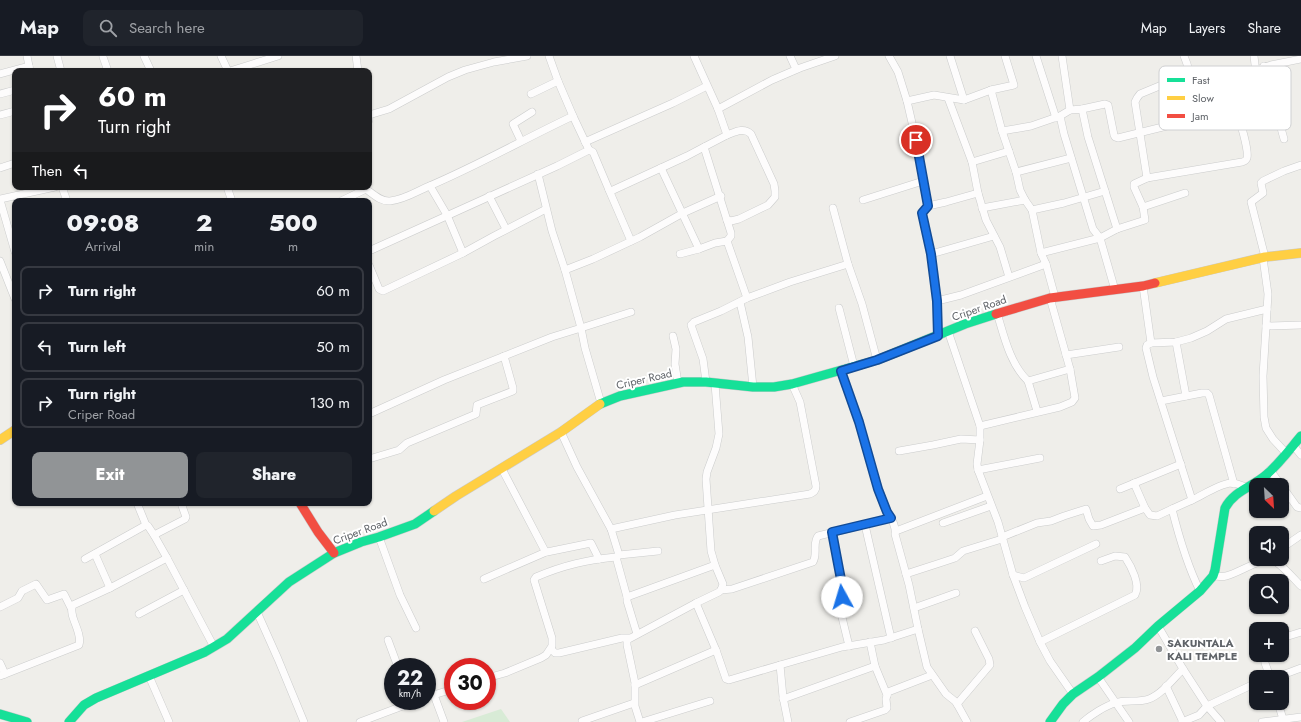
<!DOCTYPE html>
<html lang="en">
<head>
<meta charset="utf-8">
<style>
  body { margin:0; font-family:Jost,sans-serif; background:#20242c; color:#f1f3f6; height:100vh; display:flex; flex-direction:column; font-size:15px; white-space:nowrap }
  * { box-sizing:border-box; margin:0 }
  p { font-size:13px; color:#9ea1a6 }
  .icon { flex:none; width:22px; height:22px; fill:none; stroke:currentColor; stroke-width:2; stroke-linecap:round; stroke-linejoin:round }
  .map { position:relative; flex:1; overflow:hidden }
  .drawer { position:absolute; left:12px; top:142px; width:360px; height:308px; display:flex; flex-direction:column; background:#171b24; border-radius:8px; box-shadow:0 1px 3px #0004 }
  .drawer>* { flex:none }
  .hud { position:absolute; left:12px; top:12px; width:360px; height:122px; border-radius:8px; box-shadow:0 1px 3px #0004; background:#202124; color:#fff; overflow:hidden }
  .needle { width:26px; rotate:155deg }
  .controls { position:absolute; left:1249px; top:422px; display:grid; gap:8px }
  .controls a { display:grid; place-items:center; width:40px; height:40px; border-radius:8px; background:#171b24; box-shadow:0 1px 3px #0004; font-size:20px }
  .speed { position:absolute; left:384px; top:602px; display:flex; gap:8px; font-size:20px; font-weight:700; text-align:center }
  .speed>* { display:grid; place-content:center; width:52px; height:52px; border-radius:50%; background:#171b24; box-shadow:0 1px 3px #0004; line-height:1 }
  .speed small { font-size:10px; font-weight:400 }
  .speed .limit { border:6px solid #d22; background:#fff; color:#111 }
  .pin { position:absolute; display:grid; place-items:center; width:34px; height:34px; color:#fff; margin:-17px; border:2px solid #fff; border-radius:50%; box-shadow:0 1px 4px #0007 }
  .me { position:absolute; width:44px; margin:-22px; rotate:354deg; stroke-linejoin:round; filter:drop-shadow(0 0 3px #0008) }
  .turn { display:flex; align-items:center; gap:14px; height:84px; padding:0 20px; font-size:18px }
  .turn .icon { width:52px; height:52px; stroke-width:2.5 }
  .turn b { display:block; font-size:28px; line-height:34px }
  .then { display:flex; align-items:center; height:38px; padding:0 20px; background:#0003; gap:8px; font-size:15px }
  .eta { display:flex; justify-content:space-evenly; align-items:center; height:68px; text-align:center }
  .eta b { font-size:24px; font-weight:800; line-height:28px }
  .action { display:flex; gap:8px; margin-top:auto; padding:8px 20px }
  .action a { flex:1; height:46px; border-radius:8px; background:#919496; color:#fff; font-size:16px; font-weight:800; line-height:46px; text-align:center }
  .action a+a { background:#20242c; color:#f1f3f6 }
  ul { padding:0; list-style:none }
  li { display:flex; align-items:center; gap:12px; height:50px; margin:0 8px 6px; padding:0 12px; border:2px solid #363941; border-radius:8px }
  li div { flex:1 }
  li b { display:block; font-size:15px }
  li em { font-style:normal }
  header { display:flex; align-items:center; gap:24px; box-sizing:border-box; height:56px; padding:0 20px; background:#171b24; border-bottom:1px solid #363941 }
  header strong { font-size:19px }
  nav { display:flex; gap:22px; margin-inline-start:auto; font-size:14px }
  .search { width:280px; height:36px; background:#20242c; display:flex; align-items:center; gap:10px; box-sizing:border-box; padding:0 14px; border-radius:8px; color:#9ea1a6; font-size:15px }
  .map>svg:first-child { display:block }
  .green { fill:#d8ebd6 }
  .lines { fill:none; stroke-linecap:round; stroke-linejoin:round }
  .street-casing { stroke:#cbcccc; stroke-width:8 }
  .fast-casing { stroke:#cacacb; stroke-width:10 }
  .slow-casing { stroke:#cacacb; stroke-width:10 }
  .jam-casing { stroke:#cacacb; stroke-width:10 }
  .street { stroke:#fdfcfc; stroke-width:7 }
  .fast { stroke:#16e098; stroke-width:9 }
  .slow { stroke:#ffcf43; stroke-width:9 }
  .jam { stroke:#f24e42; stroke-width:9 }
  .route-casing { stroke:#114b97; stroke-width:10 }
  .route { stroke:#1a73e8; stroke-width:7 }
  .poi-dot { fill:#919496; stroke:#fff; stroke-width:1.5 }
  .labels { text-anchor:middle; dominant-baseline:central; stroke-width:4; stroke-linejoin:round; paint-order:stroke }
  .street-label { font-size:11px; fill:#5f6368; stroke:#fff }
  .poi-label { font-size:11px; font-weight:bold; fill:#5f6368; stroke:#fff; text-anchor:start }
  .key { fill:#fff; stroke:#cfd0d2; stroke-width:1 }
  .key-label { font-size:11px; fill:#5f6368 }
</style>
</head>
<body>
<header>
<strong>Map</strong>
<div class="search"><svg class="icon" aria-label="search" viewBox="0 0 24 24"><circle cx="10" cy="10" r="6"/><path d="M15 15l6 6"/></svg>Search here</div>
<nav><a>Map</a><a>Layers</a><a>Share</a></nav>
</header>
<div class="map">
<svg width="1301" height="666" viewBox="0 0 1301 666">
  <rect width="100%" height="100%" fill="#efeeea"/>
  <polygon class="green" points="501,653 510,666 462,666"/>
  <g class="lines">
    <g class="street-casing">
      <g id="street">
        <polyline points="27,0 30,15"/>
        <polyline points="57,0 61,15"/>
        <polyline points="144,0 151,15"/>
        <polyline points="221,0 228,15"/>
        <polyline points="356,0 358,15"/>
        <polyline points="694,0 718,53 727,79 704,91 731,177 731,180 727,185 747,242 721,255 694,266 691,269 703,303 706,326"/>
        <polyline points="790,0 796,13"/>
        <polyline points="889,0 898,16 907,45 916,84 928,150 922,157 931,198 937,245 938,280"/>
        <polyline points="950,0 964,44"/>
        <polyline points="1005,0 1014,29 991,34 1002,75 1016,116 1020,134 1025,144 1032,154 1041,197 1046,208 1055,241"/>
        <polyline points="1036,0 1056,62"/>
        <polyline points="1062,0 1070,54 1060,60 1064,78 1093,173 1100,182 1115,234"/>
        <polyline points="1254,0 1256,17"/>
        <polyline points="103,1 108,15"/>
        <polyline points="1264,10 1284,83"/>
        <polyline points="230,15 278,0"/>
        <polyline points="0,18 29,10"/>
        <polyline points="0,38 15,34"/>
        <polyline points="531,38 558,25"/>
        <polyline points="948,42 972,106 978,137 986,164 1000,191 1009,221"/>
        <polyline points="907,45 934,39 964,44 991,34"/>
        <polyline points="718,53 772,24 800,12 835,0"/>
        <polyline points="1236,53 1235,40 1236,37 1239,33 1251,27 1259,13 1271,9 1301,3"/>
        <polyline points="1070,54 1082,53 1088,81 1117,173"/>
        <polyline points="0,59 15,55"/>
        <polyline points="369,64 369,59 389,53 448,21 465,14 494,6 527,0"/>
        <polyline points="1002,75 1031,70 1060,60"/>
        <path d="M 727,79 C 735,76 744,71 751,78 L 774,128 L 775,135 L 775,141 L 768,149 L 739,163 L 731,165 L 727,164"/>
        <polyline points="521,85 513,68 532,56"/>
        <polyline points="585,86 673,47 707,30"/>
        <polyline points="589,94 593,96 609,134 611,135 687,100 704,91"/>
        <polyline points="972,106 1009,95"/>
        <polyline points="0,112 15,107"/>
        <polyline points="661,112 699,193"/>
        <polyline points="1016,116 1071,102"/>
        <polyline points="538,118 552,175 565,214 581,272 585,292 601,347"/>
        <path d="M 1147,122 L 1135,46 L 1137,42 L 1140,38 L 1169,26 L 1187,17 C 1190,12 1186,6 1184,0"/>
        <polyline points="430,130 447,159 463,197 494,180 546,153"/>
        <polyline points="62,131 67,145"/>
        <polyline points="227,131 232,145"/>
        <path d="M 366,131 L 366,133 C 373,138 381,146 390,145 C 403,144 416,136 427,131 C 477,110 524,83 573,60 L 558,25 L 549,0"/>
        <polyline points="609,134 631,185"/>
        <polyline points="489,140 506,173"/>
        <polyline points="0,143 55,131"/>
        <polyline points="0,144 15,196"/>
        <polyline points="863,144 923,125"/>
        <polyline points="341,145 366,133"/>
        <polyline points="928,150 946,146 978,137"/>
        <polyline points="1143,151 1185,137"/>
        <polyline points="833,152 848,208 862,248 877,304"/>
        <polyline points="982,152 1025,144"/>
        <polyline points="1032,154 1064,147 1105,135"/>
        <polyline points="369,195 557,110 589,94 573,60"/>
        <path d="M 1041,197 L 1100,182 L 1117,173 L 1145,164 L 1143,151 L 1134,131 L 1134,128 L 1147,122 L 1242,106 C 1245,105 1246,105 1247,102 C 1249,94 1239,62 1236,53 L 1118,82 L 1115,81 L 1114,79 L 1108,49 L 1105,48 L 1082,53"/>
        <polyline points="680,198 699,193 715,187 727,185"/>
        <polyline points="931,198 994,180"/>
        <polyline points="1265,201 1251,146 1263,137 1261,127 1263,125 1284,115 1301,109"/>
        <polyline points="1263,202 1268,238 1263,320 1264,361 1266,372 1273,383 1286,397"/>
        <polyline points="0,205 15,243"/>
        <polyline points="369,209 379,233 383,235 463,197"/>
        <polyline points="565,214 593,203 640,181 683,157 721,140"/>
        <polyline points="1143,230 1151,287"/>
        <polyline points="747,242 790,226 848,208"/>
        <polyline points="937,245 961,239 1046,208"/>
        <polyline points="740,246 748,281 753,331"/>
        <polyline points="839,252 854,310"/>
        <path d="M 997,257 C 1004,280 1010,308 1028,325 L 1070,313 L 1050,242"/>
        <polyline points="1266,270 1301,269"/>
        <polyline points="948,275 980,370 980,384 977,408 978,414 998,466 1013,519 1025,551 1040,586 1050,605 1073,638"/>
        <polyline points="673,280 676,293 675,308 678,327"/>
        <polyline points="1176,286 1186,340"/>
        <polyline points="1066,299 1119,291"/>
        <polyline points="1028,325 1037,355"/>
        <polyline points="1161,345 1202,337 1207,337 1209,339 1234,428"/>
        <polyline points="369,358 444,324 552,281 581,272 631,256"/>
        <polyline points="980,370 1060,351 1072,346 1075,342 1070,313"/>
        <polyline points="1293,389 1301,399"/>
        <polyline points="899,395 933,389 961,383 980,384"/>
        <polyline points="369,403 399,394 407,387 476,358 477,349 513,335 513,332 504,300"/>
        <polyline points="502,413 545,495 547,496 591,487 599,503"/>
        <polyline points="978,414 1040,402"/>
        <polyline points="1270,414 1281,429"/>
        <polyline points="1134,427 1145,452 1150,459 1157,460 1172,453"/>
        <polyline points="1282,430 1297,451 1301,452"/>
        <path d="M 1246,431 C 1241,429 1236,427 1231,427 C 1219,428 1203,439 1192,444 L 1153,321 L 1146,292 L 1147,289 L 1151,287 L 1176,286 L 1191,282 L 1207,275 L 1226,263 L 1267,253"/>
        <polyline points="1120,433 1181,408"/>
        <path d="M 1192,444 L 1172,453 C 1179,481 1187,509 1200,535"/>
        <polyline points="137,447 146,469"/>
        <polyline points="943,467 991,450"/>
        <polyline points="865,469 891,582"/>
        <path d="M 611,473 L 675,459 L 810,438 C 814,436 816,435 816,430 L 800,346 L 792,328"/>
        <polyline points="896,475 987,440"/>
        <polyline points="832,476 843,536 840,553 849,590"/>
        <polyline points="379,481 400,539 416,572"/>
        <polyline points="1002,481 1037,467 1051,465 1064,460 1086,453 1089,463 1093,470 1101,469 1145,452"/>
        <polyline points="1282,492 1301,479"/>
        <polyline points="95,498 110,532"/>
        <polyline points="619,499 658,495"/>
        <polyline points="616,501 627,541"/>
        <polyline points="167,502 214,591"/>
        <polyline points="85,503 146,469 148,470 154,479"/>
        <polyline points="906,518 943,506 955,502 963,495 1002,483"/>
        <polyline points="1013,519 1024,522 1096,488"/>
        <path d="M 1213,520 C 1217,520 1222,521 1226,520 C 1240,517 1263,499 1276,506 C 1284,511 1294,523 1301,530"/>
        <polyline points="484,523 546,496"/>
        <path d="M 721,534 L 732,533 L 813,506 C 818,498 812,487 818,480 L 891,462"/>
        <polyline points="696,547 716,594 726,623 729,624 780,609 783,641 788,666"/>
        <polyline points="0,551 18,542 22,535 36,528 47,544 64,538 71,552"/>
        <polyline points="914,552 956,537"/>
        <polyline points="257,556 278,603 304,666"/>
        <polyline points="139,558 184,534"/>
        <polyline points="1158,570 1183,613 1207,650 1221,666"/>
        <polyline points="918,573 927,611 946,638 956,646 967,666"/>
        <polyline points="637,578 627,545 627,541 715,509"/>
        <polyline points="1282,582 1301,576"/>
        <polyline points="388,584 398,611"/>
        <polyline points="870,586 875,610 887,639"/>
        <path d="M 1040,586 L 1135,539 C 1141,529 1131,510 1125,501 L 1115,500 L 1101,505"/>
        <polyline points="551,593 555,597 559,597 622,582 629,582"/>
        <polyline points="1264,599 1265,607 1270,621"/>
        <polyline points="0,607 5,618"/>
        <path d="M 780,609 L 842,591 L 884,584 L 918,573 L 909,529 L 895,478 C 897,468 887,457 884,447 C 873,420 867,392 858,365 C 853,348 847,332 841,315"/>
        <path d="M 0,620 L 79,589 C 83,576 67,559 73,549 L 112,531 L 167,502 L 154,479 L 185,463 L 186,461 L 181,447"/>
        <polyline points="149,620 169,666"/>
        <polyline points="1098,621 1129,666"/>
        <polyline points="1277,621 1301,612"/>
        <path d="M 487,622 L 505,617 L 541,602 L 546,599 L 552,590 L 552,582 L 534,524 L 536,521 C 564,509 587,504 616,501 L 619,499 L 611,473 L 577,411 L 561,376"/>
        <polyline points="635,629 716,594"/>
        <polyline points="1166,630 1183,666"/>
        <polyline points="434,639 444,666"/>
        <polyline points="427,641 453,633"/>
        <polyline points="783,643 875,610"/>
        <polyline points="1278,647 1283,663"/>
        <polyline points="957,648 990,609 989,603 975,575"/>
        <polyline points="582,665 634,647"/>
        <polyline points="360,666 416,645"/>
        <polyline points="640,666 635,650 635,627 627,589 627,584 696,547 719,536 721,534 723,528 715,509 711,495 706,423 707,416 716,392 719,378 715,328"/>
        <polyline points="642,666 710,645"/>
        <polyline points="850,666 885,654 887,652 886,643 888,636 932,619"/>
        <path d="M 1083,666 C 1091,659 1105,650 1115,647 C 1125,643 1138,647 1149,643 C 1162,638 1173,623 1183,613"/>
        <polyline points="1182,666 1199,659 1207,650 1256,627"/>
        <polyline points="1262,666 1301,661"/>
      </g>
    </g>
    <g class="fast-casing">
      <g id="fast">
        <polyline points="600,348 620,340 683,326 706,326 753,331 774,331 792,328 877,304 965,268 996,258"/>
        <polyline points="0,658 27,666"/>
        <polyline points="69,666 84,649 96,642 205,596 227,583 289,526 334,497 361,486 379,481 415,468 434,455"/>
        <path d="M 1050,666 L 1063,648 L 1073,638 L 1098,621 L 1135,592 L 1158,570 L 1200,535 L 1213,520 L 1215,514 L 1225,452 C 1234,435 1252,431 1266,419 C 1279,408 1290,393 1301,380"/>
      </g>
    </g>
    <g class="slow-casing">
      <g id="slow">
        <polyline points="1155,227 1265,201 1301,197"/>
        <polyline points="0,384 15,374"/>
        <polyline points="434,455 456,440 561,376 600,348"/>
      </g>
    </g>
    <g class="jam-casing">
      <g id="jam">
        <polyline points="996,258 1050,242 1143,230 1155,227"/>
        <polyline points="300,447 318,476 334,497"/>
      </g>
    </g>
    <use href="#street" class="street"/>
    <use href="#fast" class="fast"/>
    <use href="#slow" class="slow"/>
    <use href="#jam" class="jam"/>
  </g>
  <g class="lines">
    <g class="route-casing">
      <polyline id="route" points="842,541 842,529 832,476 891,462 887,456 878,433 859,366 841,315 877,304 938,280 937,245 931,198 922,157 928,150 916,84"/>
    </g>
    <use href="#route" class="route"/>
  </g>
  <circle class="poi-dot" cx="1159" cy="593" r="4"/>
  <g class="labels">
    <g class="street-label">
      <text transform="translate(979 252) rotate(-19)">Criper Road</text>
      <text transform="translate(644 323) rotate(-13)">Criper Road</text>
      <text transform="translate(360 475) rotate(-20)">Criper Road</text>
    </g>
    <g class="poi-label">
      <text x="1167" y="587">SAKUNTALA<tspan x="1167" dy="13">KALI TEMPLE</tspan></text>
    </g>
  </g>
  <rect x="1159" y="10" width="132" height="64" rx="6" class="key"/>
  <rect x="1167" y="22" width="18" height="4" fill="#16e098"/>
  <rect x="1167" y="40" width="18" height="4" fill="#ffcf43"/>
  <rect x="1167" y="58" width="18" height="4" fill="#f24e42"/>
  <g class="key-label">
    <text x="1192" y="28">Fast</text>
    <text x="1192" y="46">Slow</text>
    <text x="1192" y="64">Jam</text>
  </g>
</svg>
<div class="controls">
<a><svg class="needle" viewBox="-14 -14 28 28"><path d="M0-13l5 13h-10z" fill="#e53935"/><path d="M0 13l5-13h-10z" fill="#9ea1a6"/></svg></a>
<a><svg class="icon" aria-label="sound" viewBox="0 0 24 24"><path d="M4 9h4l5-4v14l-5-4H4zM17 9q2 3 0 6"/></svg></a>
<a><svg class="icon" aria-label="search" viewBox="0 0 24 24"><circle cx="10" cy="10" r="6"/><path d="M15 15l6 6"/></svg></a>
<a>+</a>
<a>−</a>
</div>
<div class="speed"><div>22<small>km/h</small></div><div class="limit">30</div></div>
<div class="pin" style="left:916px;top:84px;background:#d93025"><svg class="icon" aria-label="arrive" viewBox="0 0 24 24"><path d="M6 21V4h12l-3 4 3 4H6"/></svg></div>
<svg class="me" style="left:842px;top:541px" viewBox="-20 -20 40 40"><circle r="19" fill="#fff"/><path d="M0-13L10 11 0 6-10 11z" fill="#1a73e8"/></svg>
<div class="hud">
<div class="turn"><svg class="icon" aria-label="right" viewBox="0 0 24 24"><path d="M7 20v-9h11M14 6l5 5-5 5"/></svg><div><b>60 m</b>Turn right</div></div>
<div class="then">Then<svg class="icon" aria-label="left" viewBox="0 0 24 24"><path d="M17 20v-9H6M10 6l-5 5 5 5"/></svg></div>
</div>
<section class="drawer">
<div class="eta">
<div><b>09:08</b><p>Arrival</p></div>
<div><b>2</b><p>min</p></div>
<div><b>500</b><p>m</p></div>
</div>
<ul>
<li><svg class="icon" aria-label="right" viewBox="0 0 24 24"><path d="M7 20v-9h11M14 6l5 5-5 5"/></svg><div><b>Turn right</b></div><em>60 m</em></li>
<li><svg class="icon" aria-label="left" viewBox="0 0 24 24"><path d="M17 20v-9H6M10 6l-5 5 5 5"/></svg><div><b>Turn left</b></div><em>50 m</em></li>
<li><svg class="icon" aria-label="right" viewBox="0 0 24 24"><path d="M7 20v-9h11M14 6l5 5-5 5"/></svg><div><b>Turn right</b><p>Criper Road</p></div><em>130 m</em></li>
</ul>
<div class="action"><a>Exit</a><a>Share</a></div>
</section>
</div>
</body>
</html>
